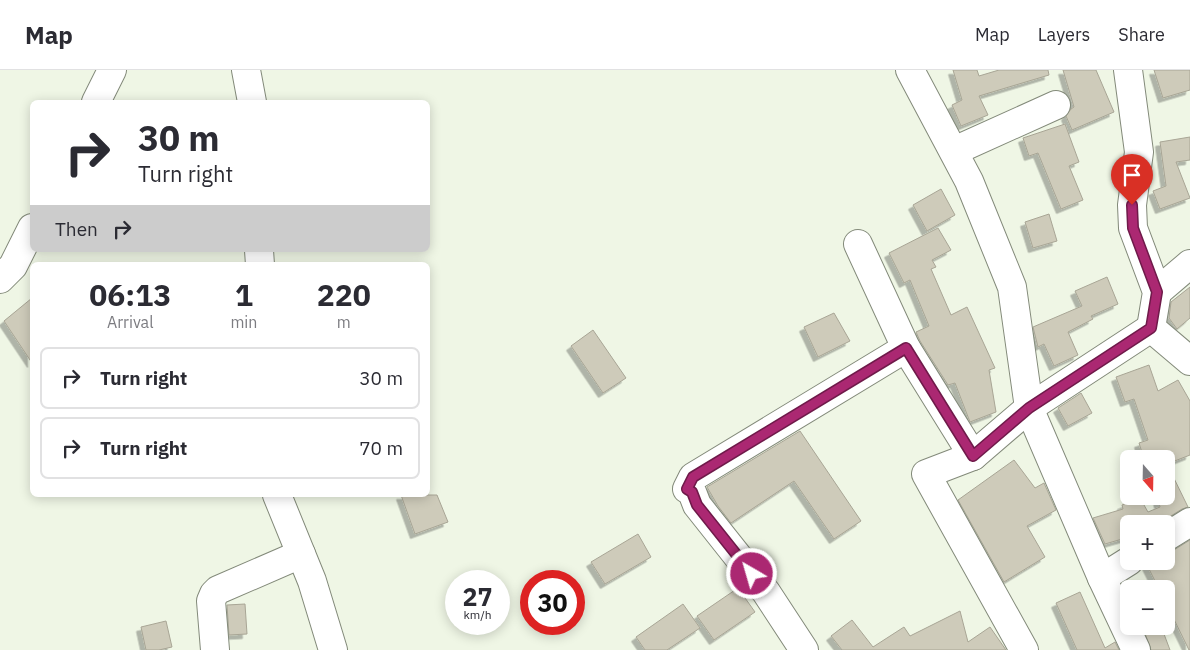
<!DOCTYPE html>
<html lang="en">
<head>
<meta charset="utf-8">
<style>
  body { margin:0; font-family:"IBM Plex Sans",sans-serif; background:#f2f2f3; color:#2b2b33; height:100vh; display:flex; flex-direction:column; font-size:19px; white-space:nowrap }
  * { box-sizing:border-box; margin:0 }
  p { font-size:16px; color:#7c7c81 }
  .icon { flex:none; width:28px; height:28px; fill:none; stroke:currentColor; stroke-width:2; stroke-linecap:round; stroke-linejoin:round }
  .map { position:relative; flex:1; overflow:hidden }
  .drawer { position:absolute; left:30px; top:192px; width:400px; height:235px; display:flex; flex-direction:column; background:#fff; border-radius:8px; box-shadow:0 2px 12px #0003 }
  .drawer>* { flex:none }
  .top-card { position:absolute; left:30px; top:30px; width:400px; height:152px; border-radius:8px; box-shadow:0 2px 12px #0003; background:#fff; color:#2b2b33; overflow:hidden }
  .needle { width:32px; rotate:160deg }
  .controls { position:absolute; left:1120px; top:380px; display:grid; gap:10px }
  .controls a { display:grid; place-items:center; width:55px; height:55px; border-radius:8px; background:#fff; box-shadow:0 2px 12px #0003; font-size:25px }
  .speed { position:absolute; left:445px; top:500px; display:flex; gap:10px; font-size:25px; font-weight:700; text-align:center }
  .speed>* { display:grid; place-content:center; width:65px; height:65px; border-radius:50%; background:#fff; box-shadow:0 2px 12px #0003; line-height:1 }
  .speed small { font-size:12px; font-weight:400 }
  .speed .limit { border:8px solid #d22; background:#fff; color:#111 }
  .pin { position:absolute; display:grid; place-items:center; width:42px; height:42px; color:#fff; margin:-51px -21px; border-radius:50% 50% 50% 0; rotate:-45deg; box-shadow:0 0 5px #0007 }
  .pin .icon { rotate:45deg }
  .me { position:absolute; width:55px; margin:-28px; rotate:322deg; stroke-linejoin:round; filter:drop-shadow(0 0 4px #0008) }
  .turn { display:flex; align-items:center; gap:18px; height:105px; padding:0 25px; font-size:22px }
  .turn .icon { width:65px; height:65px; stroke-width:2.5 }
  .turn b { display:block; font-size:35px; line-height:42px }
  .then { display:flex; align-items:center; height:48px; padding:0 25px; background:#0003; gap:10px; font-size:19px }
  .eta { display:flex; justify-content:space-evenly; align-items:center; height:85px; text-align:center }
  .eta b { font-size:30px; font-weight:700; line-height:35px }
  ul { padding:0; list-style:none }
  li { display:flex; align-items:center; gap:15px; height:62px; margin:0 10px 8px; padding:0 15px; border:2px solid #e1e1e2; border-radius:8px }
  li div { flex:1 }
  li b { display:block; font-size:19px }
  li em { font-style:normal }
  header { display:flex; align-items:center; gap:30px; box-sizing:border-box; height:70px; padding:0 25px; background:#fff; border-bottom:1px solid #e1e1e2 }
  header strong { font-size:24px }
  nav { display:flex; gap:28px; margin-inline-start:auto; font-size:18px }
  .map>svg:first-child { display:block }
  .building { fill:#cecbba; stroke:#a8a595; filter:url(#shadow) }
  .lines { fill:none; stroke-linecap:round; stroke-linejoin:round }
  .minor-casing { stroke:#838a7a; stroke-width:30 }
  .minor { stroke:#fff; stroke-width:28 }
  .route-casing { stroke:#6f1a4a; stroke-width:12 }
  .route { stroke:#ab2872; stroke-width:9 }
</style>
</head>
<body>
<header>
<strong>Map</strong>
<nav><a>Map</a><a>Layers</a><a>Share</a></nav>
</header>
<div class="map">
<svg width="1190" height="580" viewBox="0 0 1190 580">
  <defs>
    <filter id="shadow"><feDropShadow dx="-4.5" dy="4.5" stdDeviation="0" flood-color="#0004"/></filter>
  </defs>
  <rect width="100%" height="100%" fill="#eff6e5"/>
  <g class="building">
    <polygon points="953,0 977,0 979,6 999,0 1048,0 1049,5 979,26 988,45 961,56 952,35 962,30"/>
    <polygon points="1063,0 1096,0 1114,42 1072,60 1066,46 1071,39 1074,37"/>
    <polygon points="1154,0 1190,0 1190,20 1163,28"/>
    <polygon points="1065,54 1079,92 1069,96 1083,130 1061,139 1038,83 1029,86 1023,68"/>
    <polygon points="1190,67 1190,90 1176,92 1190,128 1160,139 1153,121 1166,116 1160,72"/>
    <polygon points="941,119 955,145 927,161 913,135"/>
    <polygon points="1049,144 1057,171 1033,178 1025,152"/>
    <polygon points="938,158 951,180 932,190 936,197 931,199 951,245 967,237 995,298 989,300 996,342 970,352 955,313 948,315 920,271 916,262 929,256 910,210 904,213 889,183"/>
    <polygon points="1107,207 1118,234 1091,246 1093,249 1068,262 1078,285 1054,296 1044,274 1038,277 1033,257 1082,236 1075,221"/>
    <polygon points="1190,217 1190,248 1177,259 1169,248 1171,232"/>
    <polygon points="32,228 32,293 4,251"/>
    <polygon points="834,243 850,271 818,287 804,257"/>
    <polygon points="593,260 626,308 603,323 571,276"/>
    <polygon points="1149,295 1158,321 1178,310 1190,331 1190,385 1167,394 1188,437 1182,439 1158,454 1129,454 1129,467 1105,474 1093,448 1123,439 1122,435 1140,428 1148,442 1160,437 1157,426 1166,426 1166,389 1144,389 1139,373 1148,370 1134,329 1125,332 1116,307"/>
    <polygon points="1081,323 1092,343 1068,356 1058,338"/>
    <polygon points="800,361 861,451 834,469 794,411 731,453 718,436 707,417"/>
    <polygon points="1014,390 1035,418 1044,413 1056,440 1027,456 1045,487 1004,512 958,430"/>
    <polygon points="401,425 437,425 448,452 415,464"/>
    <polygon points="638,464 651,487 605,514 591,492"/>
    <polygon points="1190,470 1190,580 1189,580 1166,533 1166,519 1159,519 1145,491 1166,491 1166,483 1174,480"/>
    <polygon points="738,518 755,542 714,570 697,546"/>
    <polygon points="1080,522 1105,578 1115,572 1119,580 1077,580 1056,533"/>
    <polygon points="245,534 247,564 229,565 227,535"/>
    <polygon points="683,534 700,558 667,580 645,580 636,567"/>
    <polygon points="960,541 968,572 990,557 1006,580 842,580 831,566 852,550 873,577 904,557 910,566"/>
    <polygon points="166,551 172,577 159,580 146,580 141,557"/>
    <polygon points="1146,556 1161,556 1170,580 1151,580 1143,558"/>
  </g>
  <g class="lines">
    <g class="minor-casing">
      <g id="minor">
        <polyline points="246,0 252,32"/>
        <polyline points="910,0 969,111 1012,217 1029,338 1102,508 1136,580"/>
        <polyline points="1128,0 1139,82 1132,135 1133,158 1157,222 1151,258"/>
        <polyline points="96,32 112,0"/>
        <polyline points="954,81 1056,35"/>
        <polyline points="858,174 906,278 973,386"/>
        <polyline points="259,180 260,195"/>
        <polyline points="0,209 13,196 32,158"/>
        <polyline points="1157,222 1190,194"/>
        <polyline points="277,425 312,511 333,580"/>
        <polyline points="1166,467 1190,452"/>
        <polyline points="1102,508 1129,491"/>
        <polyline points="215,580 211,531 214,524 218,520 301,484"/>
        <polyline points="804,580 766,522 697,435 692,422 687,419 693,407 906,278"/>
        <polyline points="1024,580 926,404 973,386 1029,338 1151,258 1190,291"/>
      </g>
    </g>
    <use href="#minor" class="minor"/>
  </g>
  <g class="lines">
    <g class="route-casing">
      <polyline id="route" points="752,504 697,435 692,422 687,419 693,407 906,278 973,386 1029,338 1151,258 1157,222 1133,158 1132,135"/>
    </g>
    <use href="#route" class="route"/>
  </g>
</svg>
<div class="controls">
<a><svg class="needle" viewBox="-14 -14 28 28"><path d="M0-13l5 13h-10z" fill="#e53935"/><path d="M0 13l5-13h-10z" fill="#7c7c81"/></svg></a>
<a>+</a>
<a>−</a>
</div>
<div class="speed"><div>27<small>km/h</small></div><div class="limit">30</div></div>
<div class="pin" style="left:1132px;top:135px;background:#d93025"><svg class="icon" aria-label="arrive" viewBox="0 0 24 24"><path d="M6 21V4h12l-3 4 3 4H6"/></svg></div>
<svg class="me" style="left:752px;top:504px" viewBox="-20 -20 40 40"><circle r="17" fill="#ab2872" stroke="#fff" stroke-width="3"/><path d="M0-11L8 9 0 5-8 9z" fill="#fff"/></svg>
<div class="top-card">
<div class="turn"><svg class="icon" aria-label="right" viewBox="0 0 24 24"><path d="M7 20v-9h11M14 6l5 5-5 5"/></svg><div><b>30 m</b>Turn right</div></div>
<div class="then">Then<svg class="icon" aria-label="right" viewBox="0 0 24 24"><path d="M7 20v-9h11M14 6l5 5-5 5"/></svg></div>
</div>
<section class="drawer">
<div class="eta">
<div><b>06:13</b><p>Arrival</p></div>
<div><b>1</b><p>min</p></div>
<div><b>220</b><p>m</p></div>
</div>
<ul>
<li><svg class="icon" aria-label="right" viewBox="0 0 24 24"><path d="M7 20v-9h11M14 6l5 5-5 5"/></svg><div><b>Turn right</b></div><em>30 m</em></li>
<li><svg class="icon" aria-label="right" viewBox="0 0 24 24"><path d="M7 20v-9h11M14 6l5 5-5 5"/></svg><div><b>Turn right</b></div><em>70 m</em></li>
</ul>
</section>
</div>
</body>
</html>
